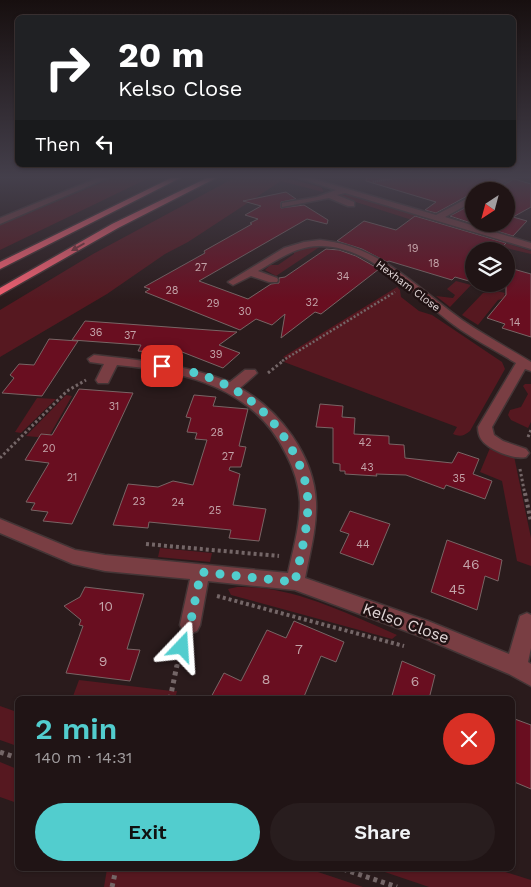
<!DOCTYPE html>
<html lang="en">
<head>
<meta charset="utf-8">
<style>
  body { margin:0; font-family:"Work Sans",sans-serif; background:#281d1e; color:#f1f3f6; height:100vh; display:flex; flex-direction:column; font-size:19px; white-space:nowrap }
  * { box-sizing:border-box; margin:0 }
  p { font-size:16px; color:#a29ea0 }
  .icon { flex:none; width:28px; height:28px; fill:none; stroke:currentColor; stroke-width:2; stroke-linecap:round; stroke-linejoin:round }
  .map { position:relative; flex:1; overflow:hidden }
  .sheet { position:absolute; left:15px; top:696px; width:500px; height:175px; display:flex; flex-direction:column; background:#201415; border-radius:8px; box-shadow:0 1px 4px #0004,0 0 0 1px #3d3334 }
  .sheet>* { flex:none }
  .banner { position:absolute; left:15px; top:15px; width:501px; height:152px; border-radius:8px; box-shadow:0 1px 4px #0004,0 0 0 1px #3d3334; background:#202124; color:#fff; overflow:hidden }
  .needle { width:32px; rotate:216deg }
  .buttons { position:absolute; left:465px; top:182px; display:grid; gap:10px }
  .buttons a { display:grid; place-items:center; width:50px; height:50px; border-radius:50%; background:#201415; box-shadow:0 1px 4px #0004,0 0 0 1px #3d3334; font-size:25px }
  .pin { position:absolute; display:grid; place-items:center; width:42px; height:42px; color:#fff; margin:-21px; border-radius:10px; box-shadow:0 2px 8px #0006 }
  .me { position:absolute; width:55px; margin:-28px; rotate:20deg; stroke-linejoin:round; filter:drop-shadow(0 0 4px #0008) }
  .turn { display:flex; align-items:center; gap:18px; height:105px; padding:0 20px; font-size:22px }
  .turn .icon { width:65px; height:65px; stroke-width:2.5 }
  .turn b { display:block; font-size:35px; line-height:42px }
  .then { display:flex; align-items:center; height:48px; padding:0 20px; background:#0003; gap:10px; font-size:19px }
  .round { display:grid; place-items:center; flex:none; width:52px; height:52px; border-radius:26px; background:#281d1e }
  .head { display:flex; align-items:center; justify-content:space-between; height:85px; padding:0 20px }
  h1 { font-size:30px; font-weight:600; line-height:38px; color:#52cdce }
  .primary-button { display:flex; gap:10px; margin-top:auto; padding:10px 20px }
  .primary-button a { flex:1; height:58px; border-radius:30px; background:#52cdce; color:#111; font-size:20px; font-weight:600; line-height:58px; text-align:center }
  .primary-button a+a { background:#281d1e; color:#f1f3f6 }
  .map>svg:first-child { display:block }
  .green { fill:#561820 }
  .building { fill:#690e20; stroke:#786565 }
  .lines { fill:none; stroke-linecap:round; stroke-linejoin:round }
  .minor-casing { stroke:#443536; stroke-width:3 }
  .highway-casing { stroke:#443536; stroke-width:3 }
  .path-far4 { stroke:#746667; stroke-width:2; stroke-dasharray:1 1; stroke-linecap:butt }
  .path-far3 { stroke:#746667; stroke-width:2.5; stroke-dasharray:2 2; stroke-linecap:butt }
  .path-far2 { stroke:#746667; stroke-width:3; stroke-dasharray:2.5 2.5; stroke-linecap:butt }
  .path-far1 { stroke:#746667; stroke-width:4; stroke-dasharray:3 3; stroke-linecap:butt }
  .path { stroke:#746667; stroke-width:5; stroke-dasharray:4 4; stroke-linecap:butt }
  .minor { fill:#793e43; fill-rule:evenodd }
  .highway { fill:#f46071; fill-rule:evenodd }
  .oneway { fill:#7f353d }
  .route { stroke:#52cdce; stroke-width:9; stroke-dasharray:0 16.2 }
  .labels { text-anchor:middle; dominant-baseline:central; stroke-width:5; stroke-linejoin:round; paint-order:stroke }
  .number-label { font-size:11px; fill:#c3a4a9 }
  .far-street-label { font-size:11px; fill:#e1d6d7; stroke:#201213 }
  .near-number-label { font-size:14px; fill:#c3a4a9 }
  .near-street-label { font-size:16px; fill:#e1d6d7; stroke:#201213 }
</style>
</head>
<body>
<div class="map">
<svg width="531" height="887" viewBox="0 0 531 887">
  <rect width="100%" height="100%" fill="#2a1b1c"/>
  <g class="green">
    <polygon points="115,177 151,177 0,250 0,225"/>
    <polygon points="236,177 282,177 321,187 323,190 323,192 281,181 188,242 165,254 107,294 0,357 0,310 93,254"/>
    <polygon points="342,195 351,195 531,251 531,254 484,243 337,196"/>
    <polygon points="306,246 321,246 276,276 265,270 270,265 278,265 294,254 294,250"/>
    <polygon points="456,281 471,285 450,307 436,296 453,298 455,295 447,289"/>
    <path d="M 397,287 L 400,290 L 401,297 L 419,311 L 432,315 L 496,358 L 502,362 L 505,369 L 470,431 C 464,436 460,437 453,434 L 457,427 L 284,362 L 287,359 L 283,357 Z"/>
    <polygon points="497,291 505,293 504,295 510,297 498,300 478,325 462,315 483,293"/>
    <polygon points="525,384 531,384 531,422 528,428 511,420 508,415 510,410 521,407 528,394 523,386"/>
    <polygon points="66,395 72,396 48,438 26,436"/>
    <polygon points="37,398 56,399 21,433 15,432"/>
    <polygon points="490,448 514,456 531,538 531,566 517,561 502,481 480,472"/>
    <polygon points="160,548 212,553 210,562 158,557"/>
    <path d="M 237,587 C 291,585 348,614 397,635 L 392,639 L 231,595 L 228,589 Z"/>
    <polygon points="79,680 172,691 177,691 175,699 72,699"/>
    <polygon points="0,706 17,712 17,746 0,740"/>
    <polygon points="0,762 17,769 17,803 0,797"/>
    <polygon points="107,869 309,869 363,887 104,887"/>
    <polygon points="376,869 496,869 531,880 531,887 429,887"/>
  </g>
  <g class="building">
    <polygon points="367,177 502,177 436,213 425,210 436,202 366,181"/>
    <polygon points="514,179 531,184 531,207 513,217 527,221 513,236 474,224 506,224 506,191 493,191"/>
    <polygon points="286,192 296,199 281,202 281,208 304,205 328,220 327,224 307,219 199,281 248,299 271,284 279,283 279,278 285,277 326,249 339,250 356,256 379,269 321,314 315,312 281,338 285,314 272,325 256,319 240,330 145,292 150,289 144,287 205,253 204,251 252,224 250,223 258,219 245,215 261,206 243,201"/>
    <polygon points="474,203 474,224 450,216"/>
    <polygon points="415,216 506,243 498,251 474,251 474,276 469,281 455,277 452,280 389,261 387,262 362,249 337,241 364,221 396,230"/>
    <polygon points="506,267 531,274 531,337 502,328 505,324 487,318 506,295"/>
    <polygon points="85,321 237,332 219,345 240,353 223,368 177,350 176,354 138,351 141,345 72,340"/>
    <polygon points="49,339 78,341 42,396 2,393 14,378 10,375 19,364 34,365"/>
    <polygon points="79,389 133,393 72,524 43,521 48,512 31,510 35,503 26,502 49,463 25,460 41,434 52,435"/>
    <polygon points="194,395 216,397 213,406 248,409 239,446 246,447 241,467 230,467 229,470 240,474 233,505 266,509 259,541 229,538 231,530 149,522 148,528 113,525 128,484 158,487 173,481 193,485 207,440 195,439 197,433 187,432 191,418 186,417"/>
    <polygon points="320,404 343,406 342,417 355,418 354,434 389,436 389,444 404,445 405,458 452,463 458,452 479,459 473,474 492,481 485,499 446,485 444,489 406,475 376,474 377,476 345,474 345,471 340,471 340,464 333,463 333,428 316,427"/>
    <polygon points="350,511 390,524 373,565 340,553 349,534 340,531"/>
    <polygon points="447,540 502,560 498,581 485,576 477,610 431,592"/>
    <polygon points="85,587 144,594 127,649 140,650 130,681 66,673 83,626 79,625 81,620 64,606 80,597"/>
    <polygon points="294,621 344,642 336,662 321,656 303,699 210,699 224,673 241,681 267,630 286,638"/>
    <polygon points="402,661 435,675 429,699 391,699"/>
    <polygon points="512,718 531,725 531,789 512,781"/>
  </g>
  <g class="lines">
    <g class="minor-casing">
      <g id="minor">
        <polygon points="100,177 110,177 0,224 0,218"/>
        <polygon points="296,177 307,177 436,215 474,195 474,201 445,217 531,243 531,249 345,193 337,195 354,202 354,206 348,206 329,198 282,207 282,203 317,197 336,190"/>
        <polygon points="505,177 514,177 490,191 480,191"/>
        <path d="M 320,240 C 380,246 416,287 462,320 C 484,335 508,348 531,362 L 531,371 L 525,369 L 492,427 L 494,435 L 503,441 L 526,449 L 529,453 L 526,457 C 515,460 488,450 481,439 C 479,436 478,431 478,427 L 516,363 C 495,350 473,339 454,325 C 416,297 370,246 321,246 C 298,245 277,260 258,271 L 277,278 L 278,280 L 277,282 L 269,282 L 251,276 L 233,285 L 228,282 L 284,248 L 304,242 Z"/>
        <path d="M 94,355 C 141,360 186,365 230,382 L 245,370 L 255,370 L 257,373 L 240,388 C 279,410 314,455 316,502 C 317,527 310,553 305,578 L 428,621 L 509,654 L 520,616 L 527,613 L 531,615 L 531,648 L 528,662 L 531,664 L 531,686 L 509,674 L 422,637 L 295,590 L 208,581 L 200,625 L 197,631 L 190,634 L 183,631 L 180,625 L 190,579 L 105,571 L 73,564 L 0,533 L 0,519 L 75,550 L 105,555 L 288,573 C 293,550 300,526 300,502 C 299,485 294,469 286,454 C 254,387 184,371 117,365 L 108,383 L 98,383 L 96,380 L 104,364 L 90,362 L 88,359 Z"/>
      </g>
    </g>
    <g class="highway-casing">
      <g id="highway">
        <polygon points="173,177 182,177 0,269 0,262"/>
        <polygon points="209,177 218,177 118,228 0,295 0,288 112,224"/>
      </g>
    </g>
    <polyline class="path-far4" points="373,182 400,177"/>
    <polyline class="path-far3" points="282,361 395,292"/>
    <g class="path-far2">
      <polyline points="268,373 284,360"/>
      <polyline points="528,437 531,430"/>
      <polyline points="0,458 67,391 86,380"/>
      <polyline points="520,469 525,495"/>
    </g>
    <g class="path-far1">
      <polyline points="525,493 531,522"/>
      <polyline points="146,544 279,556"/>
      <polyline points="217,596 404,646"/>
      <polyline points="177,667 182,643"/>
    </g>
    <g class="path">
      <polyline points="170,699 177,665"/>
      <polyline points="0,752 18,758"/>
      <polyline points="343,869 397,887"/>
      <polyline points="112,887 116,869"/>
    </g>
    <use href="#minor" class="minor"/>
    <use href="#highway" class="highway"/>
  </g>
  <defs><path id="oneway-solid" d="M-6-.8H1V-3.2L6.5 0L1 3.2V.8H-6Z" transform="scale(1.25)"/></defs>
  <use class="oneway" href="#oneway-solid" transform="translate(78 247) rotate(150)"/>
  <linearGradient id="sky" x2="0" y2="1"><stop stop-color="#170f0f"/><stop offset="0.59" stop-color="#443f4b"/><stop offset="1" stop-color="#443f4b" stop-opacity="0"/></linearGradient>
  <rect width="531" height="301" fill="url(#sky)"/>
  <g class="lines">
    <path class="route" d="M 162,366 C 217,374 258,395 288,443 C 297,457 305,475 307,492 C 311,519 300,556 295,582 L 201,572 L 190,625 L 185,632 L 182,647"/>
  </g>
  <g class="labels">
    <g class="number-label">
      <text x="413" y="248">19</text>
      <text x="434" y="263">18</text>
      <text x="201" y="267">27</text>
      <text x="343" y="276">34</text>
      <text x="172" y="290">28</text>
      <text x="312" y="302">32</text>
      <text x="213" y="303">29</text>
      <text x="245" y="311">30</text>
      <text x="515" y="322">14</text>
      <text x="96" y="332">36</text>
      <text x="130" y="335">37</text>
      <text x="216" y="354">39</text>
      <text x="114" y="406">31</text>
      <text x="217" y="432">28</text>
      <text x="365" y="442">42</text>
      <text x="49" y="448">20</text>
      <text x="228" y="456">27</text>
      <text x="367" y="467">43</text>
      <text x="72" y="477">21</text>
      <text x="459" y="478">35</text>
      <text x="139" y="501">23</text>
      <text x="178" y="502">24</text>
      <text x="215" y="510">25</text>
      <text x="363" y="544">44</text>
    </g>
    <g class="far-street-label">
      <text transform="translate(408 286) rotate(37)">Hexham Close</text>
    </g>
    <g class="near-number-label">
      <text x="471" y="564">46</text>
      <text x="457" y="589">45</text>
      <text x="106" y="606">10</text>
      <text x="299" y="649">7</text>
      <text x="103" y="661">9</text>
      <text x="266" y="679">8</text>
      <text x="415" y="681">6</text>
    </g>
    <g class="near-street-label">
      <text transform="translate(406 623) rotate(20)">Kelso Close</text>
    </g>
  </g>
</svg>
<div class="buttons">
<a><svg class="needle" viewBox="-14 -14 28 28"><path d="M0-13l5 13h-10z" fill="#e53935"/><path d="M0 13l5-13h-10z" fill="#a29ea0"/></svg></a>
<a><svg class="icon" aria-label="layers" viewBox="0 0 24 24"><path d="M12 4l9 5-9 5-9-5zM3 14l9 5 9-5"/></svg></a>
</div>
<div class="pin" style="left:162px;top:366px;background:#d93025"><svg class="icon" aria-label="arrive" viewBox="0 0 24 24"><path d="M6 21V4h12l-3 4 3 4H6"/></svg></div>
<svg class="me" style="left:182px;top:647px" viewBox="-20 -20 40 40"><path d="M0-17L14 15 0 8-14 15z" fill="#52cdce" stroke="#fff" stroke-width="4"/></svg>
<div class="banner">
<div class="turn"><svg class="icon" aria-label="right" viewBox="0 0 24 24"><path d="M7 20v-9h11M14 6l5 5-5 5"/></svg><div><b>20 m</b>Kelso Close</div></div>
<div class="then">Then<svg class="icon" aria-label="left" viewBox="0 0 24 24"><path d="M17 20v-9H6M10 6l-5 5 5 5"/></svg></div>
</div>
<section class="sheet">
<div class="head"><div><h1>2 min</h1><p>140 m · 14:31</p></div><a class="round" style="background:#d93025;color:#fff"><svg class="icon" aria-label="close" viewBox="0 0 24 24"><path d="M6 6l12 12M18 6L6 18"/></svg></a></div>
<div class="primary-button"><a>Exit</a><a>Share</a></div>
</section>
</div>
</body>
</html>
